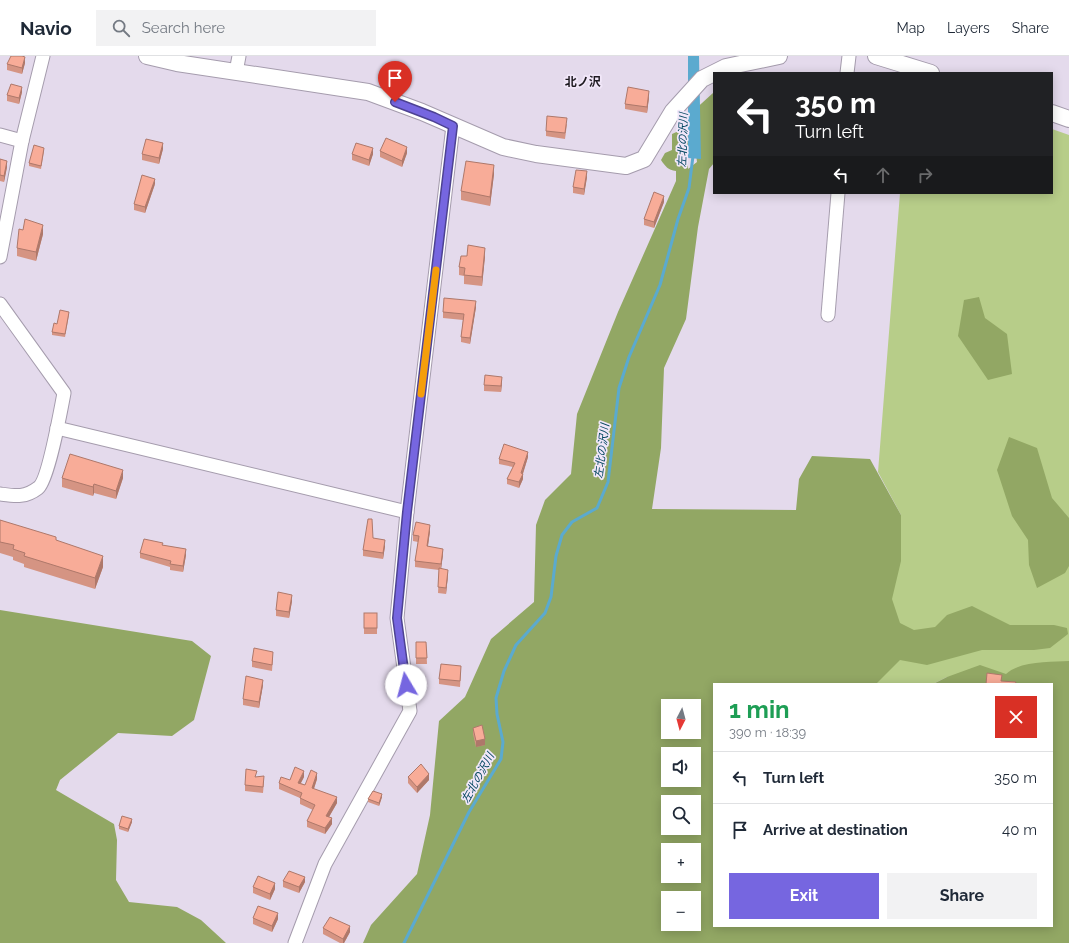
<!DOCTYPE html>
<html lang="en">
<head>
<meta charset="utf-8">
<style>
  body { margin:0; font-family:Raleway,"Noto Sans JP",sans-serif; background:#f2f2f3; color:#1f2937; height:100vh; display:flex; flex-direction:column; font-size:15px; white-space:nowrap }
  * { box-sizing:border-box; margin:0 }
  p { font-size:13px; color:#747a83 }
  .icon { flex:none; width:22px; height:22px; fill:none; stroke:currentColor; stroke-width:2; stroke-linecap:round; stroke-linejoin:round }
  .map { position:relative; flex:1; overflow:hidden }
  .side { position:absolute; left:713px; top:627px; width:340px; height:244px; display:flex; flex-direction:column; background:#fff; border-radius:0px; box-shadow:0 2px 10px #0003 }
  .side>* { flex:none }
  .hud { position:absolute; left:713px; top:16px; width:340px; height:122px; border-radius:0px; box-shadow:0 2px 10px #0003; background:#202124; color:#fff; overflow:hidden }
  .needle { width:26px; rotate:186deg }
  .buttons { position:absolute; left:661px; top:643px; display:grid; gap:8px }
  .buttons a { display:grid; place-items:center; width:40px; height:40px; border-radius:0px; background:#fff; box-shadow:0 2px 10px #0003; font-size:20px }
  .pin { position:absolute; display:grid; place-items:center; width:34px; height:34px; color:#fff; margin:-41px -17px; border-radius:50% 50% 50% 0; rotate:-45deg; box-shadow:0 0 4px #0007 }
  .pin .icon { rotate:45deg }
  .me { position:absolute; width:44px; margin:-22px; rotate:352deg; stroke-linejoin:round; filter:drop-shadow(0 0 3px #0008) }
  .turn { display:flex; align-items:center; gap:14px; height:84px; padding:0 16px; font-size:18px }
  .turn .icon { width:52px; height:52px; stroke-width:2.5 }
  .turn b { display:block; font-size:28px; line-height:34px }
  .lanes { display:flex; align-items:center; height:38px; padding:0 16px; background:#0003; justify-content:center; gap:20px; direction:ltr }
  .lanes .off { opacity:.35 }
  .round { display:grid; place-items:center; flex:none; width:42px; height:42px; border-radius:0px; background:#f2f2f3 }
  .summary { display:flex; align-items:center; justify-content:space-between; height:68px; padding:0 16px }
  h1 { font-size:24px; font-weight:700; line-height:30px; color:#1e9e55 }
  .cta { display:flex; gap:8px; margin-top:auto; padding:8px 16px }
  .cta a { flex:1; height:46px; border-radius:0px; background:#7666e0; color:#fff; font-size:16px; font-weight:700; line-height:46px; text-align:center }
  .cta a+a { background:#f2f2f3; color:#1f2937 }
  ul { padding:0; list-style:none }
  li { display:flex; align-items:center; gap:12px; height:52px; padding:0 16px; border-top:1px solid #e0e1e3 }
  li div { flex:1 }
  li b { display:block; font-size:15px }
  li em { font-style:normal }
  header { display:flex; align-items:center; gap:24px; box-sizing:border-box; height:56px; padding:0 20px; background:#fff; border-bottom:1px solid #e0e1e3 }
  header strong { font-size:19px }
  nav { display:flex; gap:22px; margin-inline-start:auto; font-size:14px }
  .search { width:280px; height:36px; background:#f2f2f3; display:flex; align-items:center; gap:10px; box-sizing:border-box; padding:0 14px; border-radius:0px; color:#747a83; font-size:15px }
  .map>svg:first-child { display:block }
  .green { fill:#b7cd89 }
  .forest { fill:#92a764; fill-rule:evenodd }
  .water { fill:#5baacf }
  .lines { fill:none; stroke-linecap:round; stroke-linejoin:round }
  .stream { stroke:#5baacf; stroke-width:3 }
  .minor-casing { stroke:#a59cad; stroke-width:15 }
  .tertiary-casing { stroke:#a59cad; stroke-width:18 }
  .minor { stroke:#fff; stroke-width:13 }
  .tertiary { stroke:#fff; stroke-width:16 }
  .wall { fill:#d59483 }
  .shaded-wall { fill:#ae786a }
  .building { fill:#f8ac98; stroke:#ae786a }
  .route-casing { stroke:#4d4292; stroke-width:10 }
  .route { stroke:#7666e0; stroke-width:7 }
  .slow { stroke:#f59e0b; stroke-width:7 }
  .labels { text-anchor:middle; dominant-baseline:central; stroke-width:3.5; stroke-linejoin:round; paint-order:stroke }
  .water-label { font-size:11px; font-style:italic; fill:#00455e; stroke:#f1e7f9 }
  .quarter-label { font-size:12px; font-weight:bold; fill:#1e1a20; stroke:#f1e7f9 }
</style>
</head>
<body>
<header>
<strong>Navio</strong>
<div class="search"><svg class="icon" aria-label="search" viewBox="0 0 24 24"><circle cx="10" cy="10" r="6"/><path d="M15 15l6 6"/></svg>Search here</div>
<nav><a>Map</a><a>Layers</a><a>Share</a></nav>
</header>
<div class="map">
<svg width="1069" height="887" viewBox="0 0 1069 887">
  <rect width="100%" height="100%" fill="#e4daec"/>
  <polygon class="green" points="1052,73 1069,79 1069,616 947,621 933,628 874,628 901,459 878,416 900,137 1052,137"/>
  <g class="forest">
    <path d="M 713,37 L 714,107 L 709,113 L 698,171 L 686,263 L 664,312 L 661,392 L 652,453 L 796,454 L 799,423 L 812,400 L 870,403 L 901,459 L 901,505 L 892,543 L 900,567 L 914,574 L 935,571 L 947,559 L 972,550 L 1010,569 L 1054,569 L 1067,572 L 1068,578 L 1050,592 L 1034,594 L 982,594 L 927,609 L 900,604 L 876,628 L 714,628 L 714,870 L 1052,870 L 1052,628 L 933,628 L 947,621 L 980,609 L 1006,618 C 1019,605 1051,606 1069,605 L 1069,887 L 363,887 L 371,869 L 417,818 L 430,759 L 439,665 L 465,641 L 491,583 L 534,546 L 536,469 L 545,444 L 571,418 L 577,358 L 618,256 L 676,125 L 676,115 C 668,114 665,110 661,104 L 665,97 L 672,94 L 672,78 L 683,73 L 691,78 L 690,85 L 684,94 L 688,105 L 688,113 L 697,106 L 691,57 ZM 668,650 L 694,650 L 694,676 L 668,676 ZM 668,698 L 694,698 L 694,724 L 668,724 ZM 668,746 L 694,746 L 694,772 L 668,772 ZM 668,794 L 694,794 L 694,820 L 668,820 ZM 668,842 L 694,842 L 694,868 L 668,868 Z"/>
    <polygon points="979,241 985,262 1007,278 1012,318 988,324 958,280 964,244"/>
    <polygon points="1009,381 1037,392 1052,442 1069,462 1069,510 1065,517 1037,532 1029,509 1028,484 1012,460 997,414"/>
    <polygon points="0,554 192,585 211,600 194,664 172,680 118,677 60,724 56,734 114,768 117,784 116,824 129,846 177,851 201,864 226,887 0,887"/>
  </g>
  <polygon class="water" points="688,0 699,0 701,103 688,102"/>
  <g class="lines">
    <polyline class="stream" points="404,887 469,756 501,703 503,686 497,658 496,642 504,615 516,589 545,557 551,541 556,500 562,479 572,466 597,452 608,426 619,332 629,301 660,229 678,163 689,132 693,100"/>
    <g class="minor-casing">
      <g id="minor">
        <polyline points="236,16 239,0"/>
        <polyline points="847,17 849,0"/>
        <polyline points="0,79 22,85"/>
        <polyline points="0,201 22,85 43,0"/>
        <path d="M 0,248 L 64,337 C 61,353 48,425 38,432 C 25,442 15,440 0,438"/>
        <polyline points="828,259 838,137"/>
        <polyline points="57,372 407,456"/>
        <polyline points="295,887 325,808 410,655 397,562 407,456 453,70"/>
      </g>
    </g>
    <g class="tertiary-casing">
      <g id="tertiary">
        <polyline points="147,0 177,7 368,36 422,56 503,91 536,98 626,110 644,103 673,55 702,23 726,11 779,0"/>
        <polyline points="876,0 931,17"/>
        <polyline points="1052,57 1069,63"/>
      </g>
    </g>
    <use href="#minor" class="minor"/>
    <use href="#tertiary" class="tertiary"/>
  </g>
  <g class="wall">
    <polygon points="25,7 22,18 7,14 7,8"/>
    <polygon points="22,36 19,48 7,45 7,39"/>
    <polygon points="649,41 647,57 625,53 625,48"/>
    <polygon points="567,68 565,83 546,80 546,75"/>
    <polygon points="163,93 159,108 142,104 142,98"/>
    <polygon points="44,95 41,113 29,110 29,107"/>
    <polygon points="380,95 407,97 402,111 380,101"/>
    <polygon points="352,98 373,98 369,110 352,104"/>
    <polygon points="0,103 7,111 4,126 0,125"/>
    <polygon points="494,118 490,150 461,144 461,135"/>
    <polygon points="587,121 584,139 573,137 573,131"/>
    <polygon points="155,128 145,157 134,154 134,148"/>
    <polygon points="664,146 654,172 644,169 644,163"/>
    <polygon points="23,174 43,178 36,205 17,200 17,192"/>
    <polygon points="467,200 485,200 482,230 464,228 464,220 459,219 459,211"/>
    <polygon points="476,251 470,288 461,286 461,281 463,264 443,262 443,256"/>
    <polygon points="69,259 65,281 52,279 52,276 57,268"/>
    <polygon points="502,327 501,336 484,335 484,329"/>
    <polygon points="528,401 523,418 523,423 519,432 507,428 507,423 513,411 499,408 499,403"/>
    <polygon points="62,422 123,422 116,443 94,437 93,440 62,431"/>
    <polygon points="0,464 56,485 103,511 95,533 24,511 24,508 13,504 13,501 0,497"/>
    <polygon points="430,475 428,490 443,498 441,512 448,519 446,538 438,537 439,514 415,511 415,505 418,486 413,485 413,479"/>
    <polygon points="373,482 385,490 383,503 363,500 363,494"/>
    <polygon points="163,489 186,499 183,516 170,514 170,511 140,502 140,497"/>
    <polygon points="292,545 289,562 276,560 276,554"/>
    <rect x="364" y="557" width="13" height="21"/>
    <polygon points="416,586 426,586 427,608 416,608"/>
    <polygon points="273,602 272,615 252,611 252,605"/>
    <polygon points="461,616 460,631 439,628 439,623"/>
    <polygon points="263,629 259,652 243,649 243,643"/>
    <polygon points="473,672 485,689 476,691 473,678"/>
    <polygon points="256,721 264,726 263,737 245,735 245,729"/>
    <polygon points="304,721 301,727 305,729 317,723 314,733 337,747 329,761 332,768 325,778 307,771 307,765 313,754 300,748 300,742 279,733 279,727 290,724"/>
    <polygon points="408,721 429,724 417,737 408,727"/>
    <polygon points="382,741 379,750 368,746 368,743"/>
    <polygon points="132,766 128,776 119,773 119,770"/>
    <polygon points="283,825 305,826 299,837 283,831"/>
    <polygon points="253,831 275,833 270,844 253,837"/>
    <polygon points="253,862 278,863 272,876 253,868"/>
    <polygon points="323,872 350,876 344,887 340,887 323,878"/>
  </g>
  <g class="shaded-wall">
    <polygon points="25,1 25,7 22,18 22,12"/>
    <polygon points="22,31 22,36 19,48 19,42"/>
    <polygon points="649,35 649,41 647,57 647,51"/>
    <polygon points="163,87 163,93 159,108 159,102"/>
    <polygon points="407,91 407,97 402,111 402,105"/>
    <polygon points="373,92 373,98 369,110 369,104"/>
    <polygon points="7,105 7,111 4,126 4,120"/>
    <polygon points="494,109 494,118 490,150 490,141"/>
    <polygon points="587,115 587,121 584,139 584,133"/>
    <polygon points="155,123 155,128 145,157 145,151"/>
    <polygon points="664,140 664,146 654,172 654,166"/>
    <polygon points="43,169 43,178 36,205 36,196"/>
    <polygon points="485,192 485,200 482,230 482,221"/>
    <polygon points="476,245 476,251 470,288 470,282"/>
    <polygon points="502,321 502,327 501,336 501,330"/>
    <polygon points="528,396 528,401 522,420 523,418 523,423 519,432 519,426"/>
    <polygon points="123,414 123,422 116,443 116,435"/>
    <polygon points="94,428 94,437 93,440 93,431"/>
    <polygon points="430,469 430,475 427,496 427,490"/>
    <polygon points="385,484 385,490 383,503 383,497"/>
    <polygon points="186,493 186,499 183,516 183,510"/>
    <polygon points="443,493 443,498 441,514 441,508"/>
    <polygon points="103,500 103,511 95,533 95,522"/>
    <polygon points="448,514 448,519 446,538 446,532"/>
    <polygon points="292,539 292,545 289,562 289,556"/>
    <polygon points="263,624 263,629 259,652 259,646"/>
    <polygon points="485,683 485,689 476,691 476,685"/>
    <polygon points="304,715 304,721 298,732 298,727"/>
    <polygon points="317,717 317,723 312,738 312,732"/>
    <polygon points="429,718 429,724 417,737 417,731"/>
    <polygon points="382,738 382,741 379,750 379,747"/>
    <polygon points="337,741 337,747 326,766 326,760"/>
    <polygon points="332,762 332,768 325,778 325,772"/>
    <polygon points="132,763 132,766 128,776 128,773"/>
    <polygon points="305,821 305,826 299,837 299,831"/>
    <polygon points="275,827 275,833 270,844 270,838"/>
    <polygon points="278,857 278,863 272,876 272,870"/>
    <polygon points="350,870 350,876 344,887 343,887 343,883"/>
  </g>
  <g class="building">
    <polygon points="11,0 22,0 25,1 22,12 7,8"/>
    <polygon points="11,28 22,31 19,42 7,39"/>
    <polygon points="628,31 649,35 647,51 625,48"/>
    <polygon points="547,60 567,62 565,77 546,75"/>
    <polygon points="386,82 407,91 402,105 380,95"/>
    <polygon points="146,83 163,87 159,102 142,98"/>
    <polygon points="356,87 373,92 369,104 352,98"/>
    <polygon points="34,89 44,92 41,110 29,107"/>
    <polygon points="0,103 7,105 4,120 0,119"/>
    <polygon points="466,105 494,109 490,141 461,135"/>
    <polygon points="576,114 587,115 584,133 573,131"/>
    <polygon points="142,119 155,123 145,151 134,148"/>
    <polygon points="654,136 664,140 654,166 644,163"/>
    <polygon points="25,163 43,169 36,196 17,192 19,173 23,174"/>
    <polygon points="468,189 485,192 482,221 464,219 465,212 459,211 461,200 467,200"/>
    <polygon points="444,242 476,245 470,282 461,281 464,258 443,256"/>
    <polygon points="60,254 69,256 65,278 52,276 54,267 57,268"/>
    <polygon points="485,319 502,321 501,330 484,329"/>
    <polygon points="504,388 528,396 521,417 523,418 519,426 507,423 515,407 499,403"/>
    <polygon points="70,398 123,414 116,435 94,428 93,431 62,422"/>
    <polygon points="368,463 372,463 373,482 385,484 383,497 363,494"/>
    <polygon points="0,464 56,481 56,484 103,500 95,522 24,500 25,497 13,493 14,489 0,486"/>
    <polygon points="416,466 430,469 427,490 443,493 441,508 415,505 419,480 413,479"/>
    <polygon points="144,483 163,487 162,489 186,493 183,510 170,508 171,505 140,497"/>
    <polygon points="439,512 448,514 446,532 438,531"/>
    <polygon points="278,536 292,539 289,556 276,554"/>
    <rect x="364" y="557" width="13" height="15"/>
    <polygon points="416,586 426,586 427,602 416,602"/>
    <polygon points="254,592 273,596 272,609 252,605"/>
    <polygon points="441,608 461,610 460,625 439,623"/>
    <polygon points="987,617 1002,619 1001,625 1016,626 1015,628 986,628"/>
    <polygon points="246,620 263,624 259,646 243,643"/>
    <polygon points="482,669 485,683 476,685 473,672"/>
    <polygon points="421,708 429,718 417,731 408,721"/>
    <polygon points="295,711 304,715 298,727 305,729 311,714 317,717 312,732 337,741 326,760 332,762 325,772 307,765 315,749 300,742 302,737 279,727 281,721 290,724"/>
    <polygon points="246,713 257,715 255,721 264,720 263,731 245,729"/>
    <polygon points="373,735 382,738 379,747 368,743"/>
    <polygon points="122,760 132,763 128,773 119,770"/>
    <polygon points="289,815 305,821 299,831 283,825"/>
    <polygon points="258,820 275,827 270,838 253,831"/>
    <polygon points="258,850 278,857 272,870 253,862"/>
    <polygon points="330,861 350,870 343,883 323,872"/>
  </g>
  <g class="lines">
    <g class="route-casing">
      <polyline id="route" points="395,46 434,61 453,70 407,456 397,562 406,629"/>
    </g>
    <use href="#route" class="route"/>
    <polyline class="slow" points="421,338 436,214"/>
  </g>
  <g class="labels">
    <g class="water-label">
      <text transform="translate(683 84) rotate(-88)">左北の沢川</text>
      <text transform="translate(602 395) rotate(-83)">左北の沢川</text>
      <text transform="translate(478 722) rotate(-61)">左北の沢川</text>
    </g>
    <g class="quarter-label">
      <text x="583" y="26">北ノ沢</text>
    </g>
  </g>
</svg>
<div class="buttons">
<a><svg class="needle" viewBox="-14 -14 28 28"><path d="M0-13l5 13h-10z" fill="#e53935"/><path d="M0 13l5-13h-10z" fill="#747a83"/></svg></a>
<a><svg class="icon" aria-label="sound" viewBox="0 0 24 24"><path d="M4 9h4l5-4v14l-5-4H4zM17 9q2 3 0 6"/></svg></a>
<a><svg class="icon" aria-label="search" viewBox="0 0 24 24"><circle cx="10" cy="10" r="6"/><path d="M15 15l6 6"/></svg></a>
<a>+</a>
<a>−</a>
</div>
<div class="pin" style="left:395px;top:46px;background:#d93025"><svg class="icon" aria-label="arrive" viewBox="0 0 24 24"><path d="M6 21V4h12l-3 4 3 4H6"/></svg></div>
<svg class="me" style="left:406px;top:629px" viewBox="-20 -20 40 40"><circle r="19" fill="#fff"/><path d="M0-13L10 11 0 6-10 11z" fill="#7666e0"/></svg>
<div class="hud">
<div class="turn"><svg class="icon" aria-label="left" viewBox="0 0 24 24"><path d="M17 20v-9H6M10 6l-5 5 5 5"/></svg><div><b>350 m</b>Turn left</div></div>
<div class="lanes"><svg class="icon" aria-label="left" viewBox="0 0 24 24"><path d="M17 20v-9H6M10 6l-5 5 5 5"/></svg><svg class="icon off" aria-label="ahead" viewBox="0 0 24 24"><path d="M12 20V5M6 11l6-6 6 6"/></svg><svg class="icon off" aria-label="right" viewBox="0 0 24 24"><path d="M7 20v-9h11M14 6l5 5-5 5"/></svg></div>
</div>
<section class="side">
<div class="summary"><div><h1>1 min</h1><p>390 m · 18:39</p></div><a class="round" style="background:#d93025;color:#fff"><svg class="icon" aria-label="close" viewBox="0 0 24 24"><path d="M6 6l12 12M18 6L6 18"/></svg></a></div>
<ul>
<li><svg class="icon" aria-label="left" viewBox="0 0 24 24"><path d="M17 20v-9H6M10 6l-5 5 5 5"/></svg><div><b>Turn left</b></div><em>350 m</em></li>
<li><svg class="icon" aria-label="arrive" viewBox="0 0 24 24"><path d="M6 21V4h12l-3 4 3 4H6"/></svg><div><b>Arrive at destination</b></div><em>40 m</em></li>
</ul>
<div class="cta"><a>Exit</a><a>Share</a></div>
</section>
</div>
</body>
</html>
